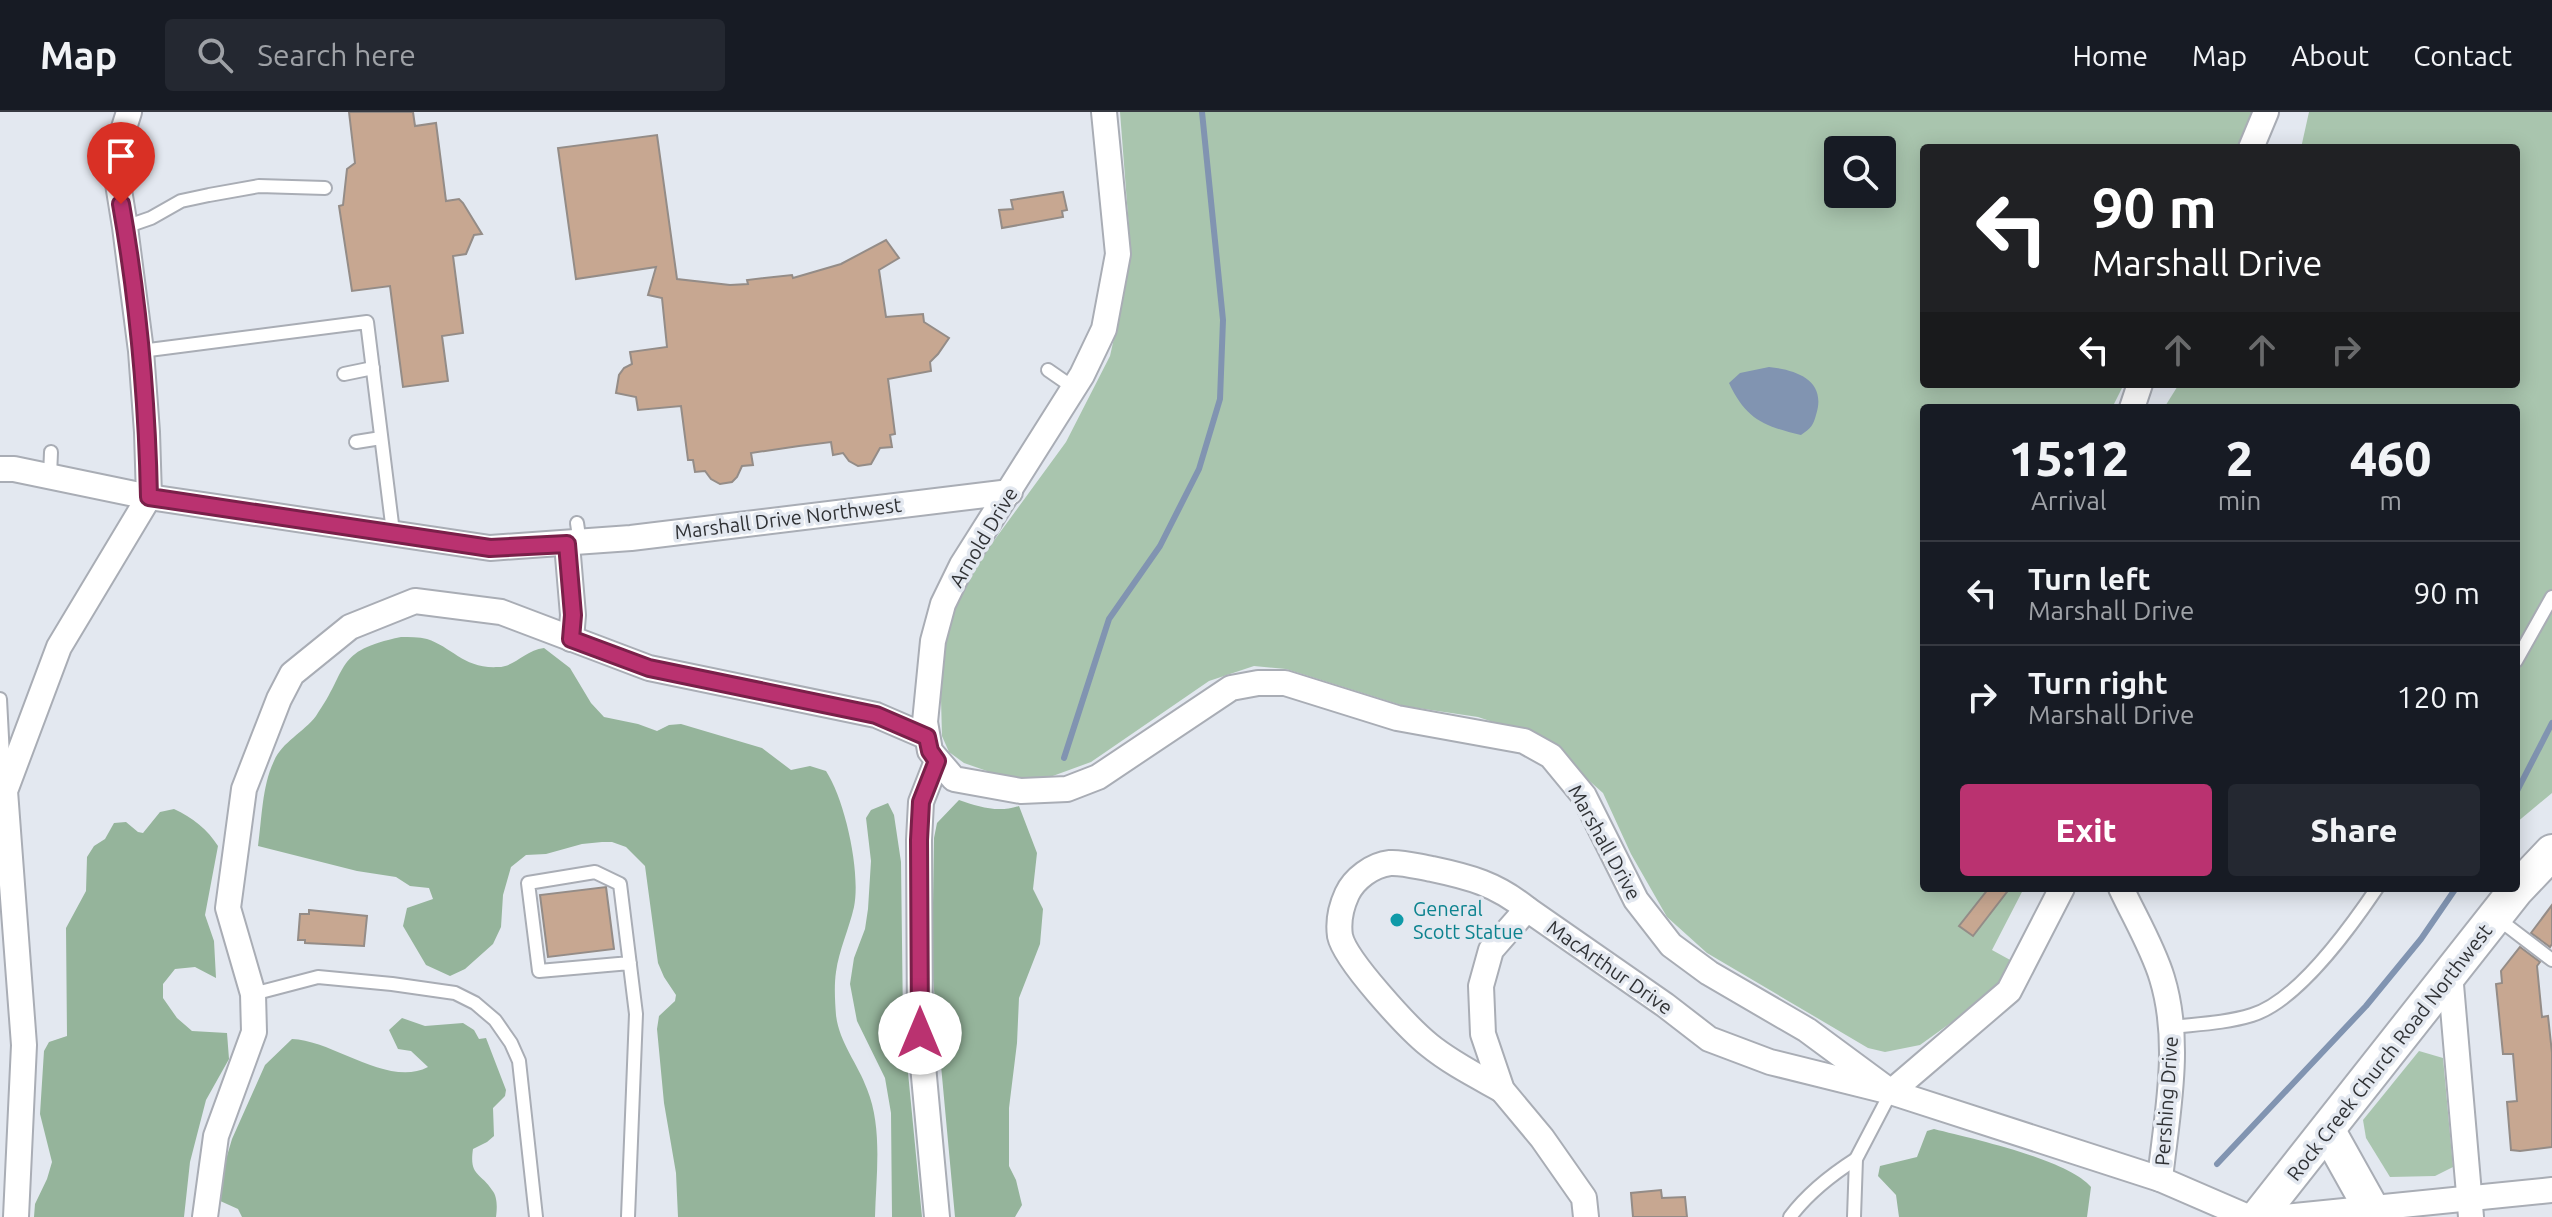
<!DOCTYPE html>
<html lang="en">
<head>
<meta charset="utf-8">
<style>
  body { margin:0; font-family:Ubuntu,sans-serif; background:#242831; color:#f1f3f6; height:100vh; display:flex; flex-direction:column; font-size:30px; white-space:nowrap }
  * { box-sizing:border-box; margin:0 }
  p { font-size:26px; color:#9ea1a6 }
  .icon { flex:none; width:44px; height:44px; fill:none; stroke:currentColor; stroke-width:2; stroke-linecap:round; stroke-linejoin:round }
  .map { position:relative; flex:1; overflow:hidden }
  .sheet { position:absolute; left:1920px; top:292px; width:600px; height:488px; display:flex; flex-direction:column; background:#171b24; border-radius:8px; box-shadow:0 4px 20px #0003 }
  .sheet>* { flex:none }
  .hud { position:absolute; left:1920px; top:32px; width:600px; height:244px; border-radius:8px; box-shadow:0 4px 20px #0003; background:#202124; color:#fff; overflow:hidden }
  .fabs { position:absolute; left:1824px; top:24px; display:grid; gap:16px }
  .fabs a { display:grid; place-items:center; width:72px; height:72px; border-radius:8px; background:#171b24; box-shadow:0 4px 20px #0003; font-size:40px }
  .pin { position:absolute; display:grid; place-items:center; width:68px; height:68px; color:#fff; margin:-82px -34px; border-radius:50% 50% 50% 0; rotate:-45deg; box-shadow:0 0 8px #0007 }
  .pin .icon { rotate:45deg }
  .me { position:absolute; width:88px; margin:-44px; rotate:0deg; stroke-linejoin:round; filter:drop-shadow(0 0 6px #0008) }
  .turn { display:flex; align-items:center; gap:28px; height:168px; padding:0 40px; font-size:36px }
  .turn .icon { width:104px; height:104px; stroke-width:2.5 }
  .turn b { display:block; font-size:56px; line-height:68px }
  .lanes { display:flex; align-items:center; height:76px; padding:0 40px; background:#0003; justify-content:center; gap:40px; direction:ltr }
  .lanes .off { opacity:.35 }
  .eta { display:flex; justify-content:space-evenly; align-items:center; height:136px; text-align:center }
  .eta b { font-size:48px; font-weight:800; line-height:56px }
  .button { display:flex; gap:16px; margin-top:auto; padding:16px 40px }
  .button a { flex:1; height:92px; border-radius:8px; background:#ba3270; color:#fff; font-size:32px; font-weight:800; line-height:92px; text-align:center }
  .button a+a { background:#242831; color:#f1f3f6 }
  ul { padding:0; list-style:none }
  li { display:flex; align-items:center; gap:24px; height:104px; padding:0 40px; border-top:2px solid #363941 }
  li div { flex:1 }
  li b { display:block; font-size:30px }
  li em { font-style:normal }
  header { display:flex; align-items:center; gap:48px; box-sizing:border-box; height:112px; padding:0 40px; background:#171b24; border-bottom:2px solid #363941 }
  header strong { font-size:38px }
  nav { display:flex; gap:44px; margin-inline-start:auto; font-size:28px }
  .search { width:560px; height:72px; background:#242831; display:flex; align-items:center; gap:20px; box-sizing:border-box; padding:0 28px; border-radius:8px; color:#9ea1a6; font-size:30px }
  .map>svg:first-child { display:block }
  .green { fill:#a9c5ae; fill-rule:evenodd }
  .forest { fill:#95b49b }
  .water { fill:#8194b1 }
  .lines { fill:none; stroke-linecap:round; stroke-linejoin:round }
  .stream { stroke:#8194b1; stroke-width:6 }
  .building { fill:#c7a791; stroke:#948c87; stroke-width:2 }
  .lane-casing { stroke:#a9adb5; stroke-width:16 }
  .street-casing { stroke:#a9adb5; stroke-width:28 }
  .secondary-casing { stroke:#a9adb5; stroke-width:38 }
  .lane { stroke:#fff; stroke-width:12 }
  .street { stroke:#fff; stroke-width:24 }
  .secondary { stroke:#fff; stroke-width:34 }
  .route-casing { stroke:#792049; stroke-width:20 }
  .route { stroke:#ba3270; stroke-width:14 }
  .culture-dot { fill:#0f9aa8; stroke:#e3e8f0; stroke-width:3 }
  .labels { text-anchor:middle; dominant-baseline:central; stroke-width:7; stroke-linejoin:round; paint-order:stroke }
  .street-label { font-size:20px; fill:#303235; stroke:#e3e8f0 }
  .culture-label { font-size:20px; fill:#0d838f; stroke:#e3e8f0; text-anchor:start }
</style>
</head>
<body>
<header>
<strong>Map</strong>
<div class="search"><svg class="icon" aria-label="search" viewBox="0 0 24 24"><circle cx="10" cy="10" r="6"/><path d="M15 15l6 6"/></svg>Search here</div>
<nav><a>Home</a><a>Map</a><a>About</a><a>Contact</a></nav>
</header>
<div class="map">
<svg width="2552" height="1105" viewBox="0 0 2552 1105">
  <rect width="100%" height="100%" fill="#e3e8f0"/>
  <g class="green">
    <path d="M 1120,0 L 2253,0 L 2237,36 L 1924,36 L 1924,272 L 2124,272 L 2112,296 L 1924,296 L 1924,776 L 2024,776 L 1992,838 L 2012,849 L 1991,882 L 1920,933 L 1885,940 L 1868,936 L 1707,841 L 1667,805 L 1631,742 L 1603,681 L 1541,626 L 1478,605 L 1404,594 L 1286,557 L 1254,554 L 1209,569 L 1091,650 L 1050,665 L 1007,666 L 964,651 L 949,640 L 942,624 L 940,550 L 947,519 L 958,488 L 974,456 L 1066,330 L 1110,244 L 1124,181 L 1129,117 ZM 1838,38 L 1882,38 L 1882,82 L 1838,82 Z"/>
    <polygon points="2309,0 2552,0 2552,681 2516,711 2516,296 2164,296 2179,272 2516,272 2516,36 2301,36"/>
    <polygon points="2419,939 2443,946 2453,1055 2435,1064 2390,1065 2366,1026 2363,1008"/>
  </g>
  <g class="forest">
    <path d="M 401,525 C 409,525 419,525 427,527 C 452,535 464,557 498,555 C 515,555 525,538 544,536 L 570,556 L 591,591 L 604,605 L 638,612 L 657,619 L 669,613 L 681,612 L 762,636 L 791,658 L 810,654 L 826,659 C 845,688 861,760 854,795 C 849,817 839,838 836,860 C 834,873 835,890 836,903 C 839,930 858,952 867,977 C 883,1016 876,1064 875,1105 L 678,1105 L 676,1061 L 664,991 L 657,917 L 659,904 L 675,889 L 676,883 L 664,865 L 658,851 L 645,754 L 626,735 L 612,730 L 602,730 L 582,732 L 546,742 L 526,743 L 511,755 L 503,783 L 501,815 L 493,832 L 465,857 L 450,864 L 426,853 L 403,814 L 407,796 L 433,787 L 429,776 L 410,774 L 396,765 L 357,759 L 258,734 C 262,706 262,674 274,649 C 282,630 304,620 316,604 C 350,556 333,539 401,525 Z"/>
    <path d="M 959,688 C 979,695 998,701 1019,694 L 1037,741 L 1033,777 L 1043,797 L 1040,832 L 1019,886 L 1017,931 L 1009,996 L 1009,1054 L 1016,1068 L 1022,1093 L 1015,1105 L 955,1105 L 932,856 L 934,726 L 937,711 Z"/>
    <polygon points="888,691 894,703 901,750 903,909 922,1105 892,1105 891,1001 885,966 857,909 850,872 854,846 865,817 868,797 871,749 866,706 871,698"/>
    <path d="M 174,697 C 192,705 208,718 218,734 L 205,803 L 214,829 L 216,866 L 195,855 L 175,857 L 163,872 L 163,886 L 177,906 L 192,919 L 227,921 L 229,947 L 206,988 L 190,1050 L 184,1105 L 34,1105 L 35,1092 L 47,1067 L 52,1050 L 40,1002 L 44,939 L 49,930 L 67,924 L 66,816 L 86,779 L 87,745 L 94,734 L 105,727 L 114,711 L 126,710 L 138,720 L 143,721 L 160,700 Z"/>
    <path d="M 402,906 L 425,914 L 463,911 L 474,918 L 479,927 L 486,926 L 506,978 L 505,984 L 493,996 L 494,1024 L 487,1030 L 473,1037 C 469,1064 480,1060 492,1078 C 498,1085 497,1097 496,1105 L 242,1105 L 238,1097 L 218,1088 L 219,1071 L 232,1027 L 265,953 L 292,927 C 333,928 388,976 428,955 L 411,939 L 398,937 L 389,918 Z"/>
    <path d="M 1934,1017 C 1973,1027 2067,1047 2091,1075 L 2087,1105 L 1899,1105 L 1896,1083 L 1878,1064 L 1880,1054 L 1917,1045 L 1927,1019 Z"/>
  </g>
  <path class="water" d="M 1769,255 C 1798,258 1827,269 1816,303 C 1813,314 1811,316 1801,323 C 1763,314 1746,307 1729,271 L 1740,261 Z"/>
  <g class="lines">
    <g class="stream">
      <polyline points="1064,646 1109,507 1160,434 1199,357 1220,287 1223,208 1202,0"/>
      <polyline points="2516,681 2552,611"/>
      <polyline points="2217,1052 2366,894 2421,827 2456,776"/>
    </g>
  </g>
  <g class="building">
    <polygon points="349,0 413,0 415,14 436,11 446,89 459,87 463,91 482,122 474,123 466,142 453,144 463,221 442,224 448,269 403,275 390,174 352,179 339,94 343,93 347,57 355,51"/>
    <polygon points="657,23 677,167 730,173 748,172 747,168 792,163 793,166 841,152 886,128 899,146 879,158 886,205 923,202 924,210 949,226 938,242 930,250 931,259 888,267 895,322 890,323 892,335 880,336 871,352 858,354 849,349 843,341 833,343 831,330 799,334 751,341 753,353 742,354 737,365 732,370 720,372 711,367 705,359 695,360 693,348 688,348 681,294 638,298 636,285 616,281 619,263 624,256 632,252 630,240 667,235 662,186 648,183 656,155 576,167 558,36"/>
    <polygon points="1063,80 1067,98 1062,99 1063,105 1002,116 999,98 1013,97 1011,88"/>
    <polygon points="606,775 614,837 548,845 540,783"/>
    <polygon points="1989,776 2010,776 1973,824 1959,814"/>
    <polygon points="2552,793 2552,832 2550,835 2531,821"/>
    <polygon points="309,798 367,804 364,834 305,831 305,828 298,828 300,802 309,802"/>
    <polygon points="2520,835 2540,850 2537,854 2542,905 2548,904 2552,941 2552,1035 2520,1039 2511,1038 2507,990 2517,989 2513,942 2503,942 2496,872 2502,871 2501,859"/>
    <polygon points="1661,1078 1662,1086 1685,1085 1687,1105 1633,1105 1631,1081"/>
  </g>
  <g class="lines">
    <g class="lane-casing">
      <g id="lane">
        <polyline points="125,115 151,106 181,89 209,83 259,74 325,76"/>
        <polyline points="141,239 367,210 393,420"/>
        <polyline points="1048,258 1074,276"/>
        <polyline points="344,262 373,256"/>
        <polyline points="356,330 381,326"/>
        <polyline points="50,364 51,340"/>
        <polyline points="577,411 580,431"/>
        <polyline points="2516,549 2552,485"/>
        <polyline points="0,587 4,664"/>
        <polyline points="2497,806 2552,848"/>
        <polyline points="253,882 318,865 392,872 455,881 475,891 495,908 511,931 519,949 536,1105"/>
        <path d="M 2172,915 C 2199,912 2226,911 2252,903 C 2298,889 2350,816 2377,776"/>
        <polyline points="628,1105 636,902 620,772 595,760 528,771 539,859 630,851"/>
        <path d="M 1790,1105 C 1808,1081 1831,1063 1856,1047"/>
        <polyline points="1854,1105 1856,1047 1891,980"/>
      </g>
    </g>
    <g class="street-casing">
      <g id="street">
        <polyline points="1104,0 1118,142 1104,217 1082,263 962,453 943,492 933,529 925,610 930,639 954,667 1021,679 1067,677 1098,665 1231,576 1258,571 1285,571 1397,606 1524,629 1551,644 1584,684 1636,788 1671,833 1709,861 1807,918 1891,980 2160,1067 2248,1105"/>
        <polyline points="2251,36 2266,0"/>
        <polyline points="2132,296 2140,272"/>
        <polyline points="0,357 14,357 149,385 490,436 631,426 1010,380"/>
        <polyline points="567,432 573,503 571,527"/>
        <polyline points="937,649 921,690 919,728 920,921 937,1105"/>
        <path d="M 2121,776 C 2134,804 2153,836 2162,866 C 2182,931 2167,1001 2160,1067"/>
        <polyline points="2450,861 2471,1105"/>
        <path d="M 1502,978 C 1477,964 1451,951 1429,933 C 1408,916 1345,848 1340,824 C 1338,810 1341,795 1347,782 C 1354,767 1372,753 1390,751 C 1403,750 1419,755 1432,757 C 1470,765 1496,772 1527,797"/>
        <polyline points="16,1105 24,933 5,679 59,535 149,385 147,320 141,239 125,115 114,47 129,0"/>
        <polyline points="205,1105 216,1024 254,920 253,882 228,796 244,677 279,587 292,562 350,515 415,489 501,500 649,556 876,603 927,625"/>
        <polyline points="1586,1105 1584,1086 1542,1026 1502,978 1483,922 1481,874 1491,838 1527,797 1665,893 1709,927 1770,950 1891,980 2009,879 2062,776"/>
        <polyline points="2283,1105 2552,1078"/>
      </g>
    </g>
    <g class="secondary-casing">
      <g id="secondary">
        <polyline points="2328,1019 2376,1105"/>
        <polyline points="2258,1105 2516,778 2552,740"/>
      </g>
    </g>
    <use href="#lane" class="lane"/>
    <use href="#street" class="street"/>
    <use href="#secondary" class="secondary"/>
  </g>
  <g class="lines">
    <g class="route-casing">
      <path id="route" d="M 121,92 C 138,188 147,287 149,385 L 490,436 L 567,432 L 573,503 L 571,527 L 649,556 L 876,603 L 927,625 L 930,639 L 937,649 L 921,690 L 919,728 L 920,921"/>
    </g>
    <use href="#route" class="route"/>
  </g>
  <circle class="culture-dot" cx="1397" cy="808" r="8"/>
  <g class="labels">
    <g class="street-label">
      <text transform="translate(788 406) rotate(-7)">Marshall Drive Northwest</text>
      <text transform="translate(983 425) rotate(-59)">Arnold Drive</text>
      <text transform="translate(1605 730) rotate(61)">Marshall Drive</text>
      <text transform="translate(1610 855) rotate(35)">MacArthur Drive</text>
      <text transform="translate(2389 940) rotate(-52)">Rock Creek Church Road Northwest</text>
      <text transform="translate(2166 989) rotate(-86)">Pershing Drive</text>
    </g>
    <g class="culture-label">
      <text x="1413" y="796">General<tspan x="1413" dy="23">Scott Statue</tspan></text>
    </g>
  </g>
</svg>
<div class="fabs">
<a><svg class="icon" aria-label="search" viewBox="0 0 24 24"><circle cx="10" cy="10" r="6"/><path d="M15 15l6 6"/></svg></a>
</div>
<div class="pin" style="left:121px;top:92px;background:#d93025"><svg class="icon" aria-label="arrive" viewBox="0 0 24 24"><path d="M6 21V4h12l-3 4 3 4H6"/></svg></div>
<svg class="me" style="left:920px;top:921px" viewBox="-20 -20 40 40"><circle r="19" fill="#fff"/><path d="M0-13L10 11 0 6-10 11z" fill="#ba3270"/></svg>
<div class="hud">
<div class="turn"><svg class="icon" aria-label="left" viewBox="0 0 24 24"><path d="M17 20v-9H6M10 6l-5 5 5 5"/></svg><div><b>90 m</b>Marshall Drive</div></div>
<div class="lanes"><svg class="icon" aria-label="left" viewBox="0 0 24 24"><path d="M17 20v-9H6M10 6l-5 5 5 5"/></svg><svg class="icon off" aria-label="ahead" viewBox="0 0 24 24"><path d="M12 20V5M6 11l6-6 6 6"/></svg><svg class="icon off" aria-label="ahead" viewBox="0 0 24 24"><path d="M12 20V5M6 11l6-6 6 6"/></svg><svg class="icon off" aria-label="right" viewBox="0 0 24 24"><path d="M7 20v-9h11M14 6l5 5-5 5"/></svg></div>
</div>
<section class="sheet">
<div class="eta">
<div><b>15:12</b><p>Arrival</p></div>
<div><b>2</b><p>min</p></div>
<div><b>460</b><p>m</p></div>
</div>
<ul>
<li><svg class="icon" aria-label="left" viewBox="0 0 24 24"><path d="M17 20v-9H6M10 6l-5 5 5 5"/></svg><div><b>Turn left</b><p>Marshall Drive</p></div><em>90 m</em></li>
<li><svg class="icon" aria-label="right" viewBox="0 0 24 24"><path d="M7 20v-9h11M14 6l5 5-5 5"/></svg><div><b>Turn right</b><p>Marshall Drive</p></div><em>120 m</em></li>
</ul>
<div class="button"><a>Exit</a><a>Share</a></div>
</section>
</div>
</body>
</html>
